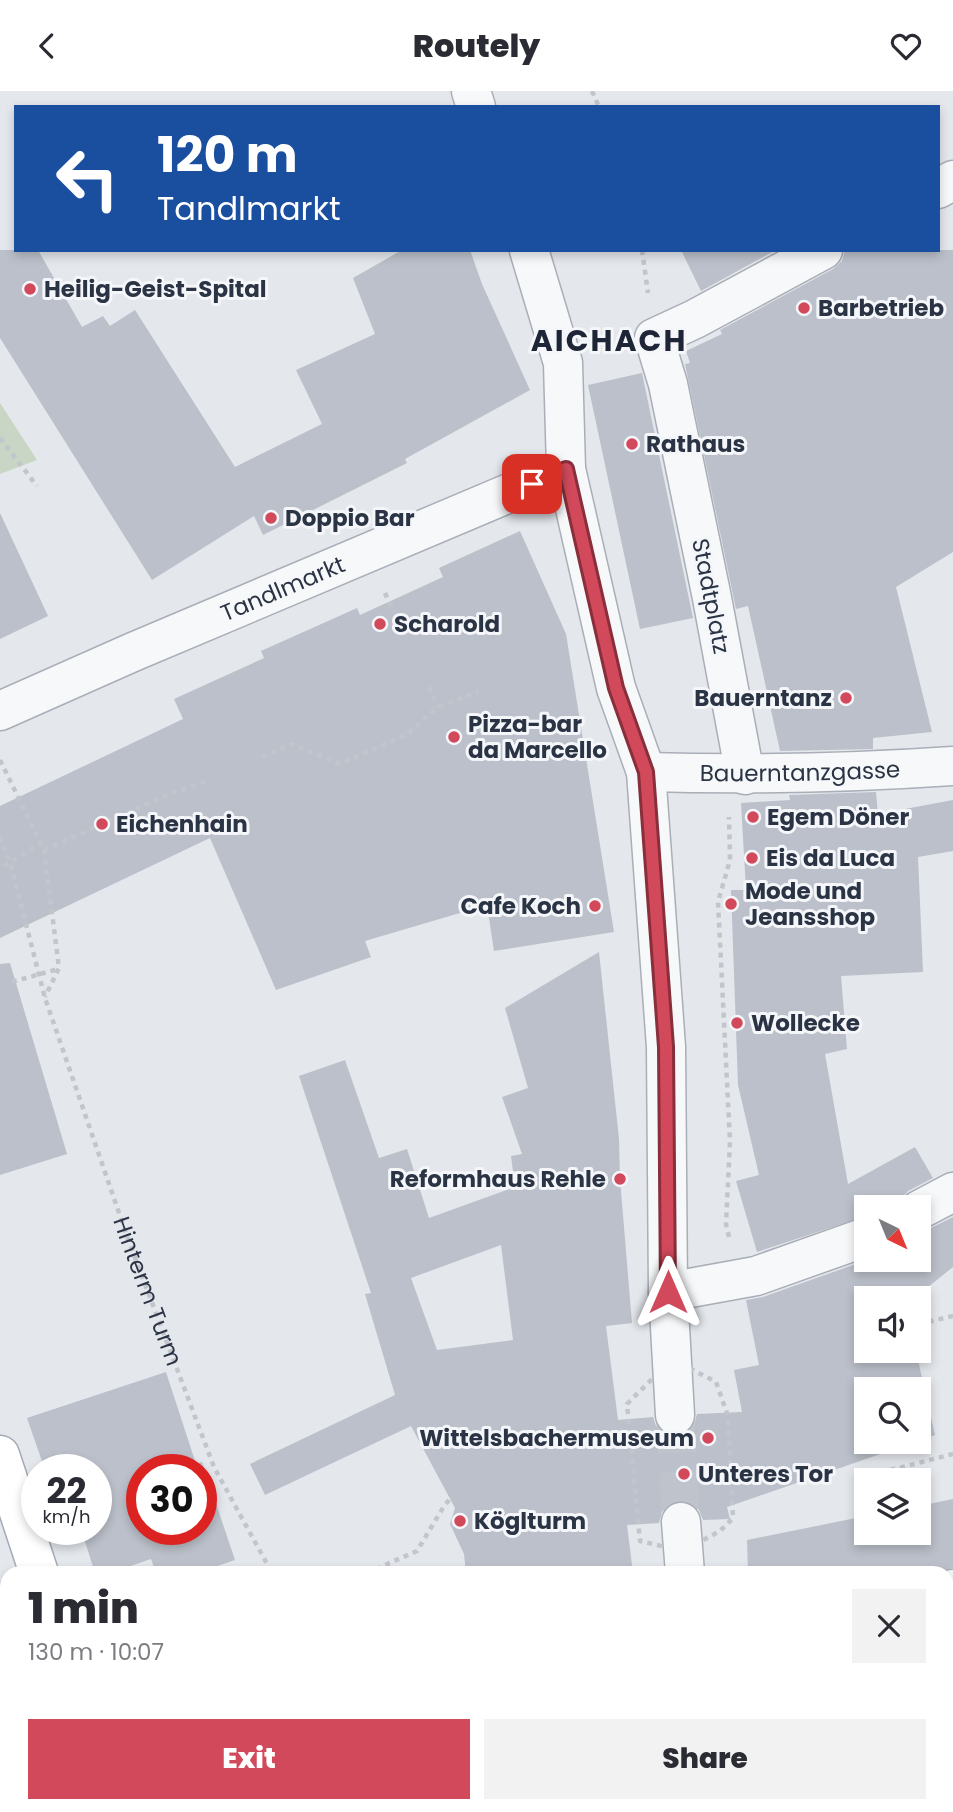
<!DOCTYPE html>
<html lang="en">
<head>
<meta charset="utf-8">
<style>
  body { margin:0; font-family:Poppins,sans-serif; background:#f2f2f3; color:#2b2b33; height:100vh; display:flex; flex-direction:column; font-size:26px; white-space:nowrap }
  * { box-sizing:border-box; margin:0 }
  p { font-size:23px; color:#7c7c81 }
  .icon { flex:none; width:38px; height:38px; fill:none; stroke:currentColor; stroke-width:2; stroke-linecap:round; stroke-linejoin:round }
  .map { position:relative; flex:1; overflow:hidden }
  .sheet { position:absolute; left:0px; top:1475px; width:954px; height:247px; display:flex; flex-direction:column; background:#fff; border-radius:21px 21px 0 0; box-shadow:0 4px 10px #0003 }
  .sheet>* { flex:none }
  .hud { position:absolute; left:14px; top:14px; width:926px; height:147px; border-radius:0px; box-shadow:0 4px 10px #0003; background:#1a4fa0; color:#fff; overflow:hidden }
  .needle { width:46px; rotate:137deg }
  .controls { position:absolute; left:854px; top:1104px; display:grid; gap:14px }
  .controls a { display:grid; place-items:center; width:77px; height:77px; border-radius:0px; background:#fff; box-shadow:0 4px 10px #0003; font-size:35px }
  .speed { position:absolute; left:21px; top:1363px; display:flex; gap:14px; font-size:35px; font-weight:700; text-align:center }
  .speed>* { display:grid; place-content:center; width:91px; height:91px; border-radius:50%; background:#fff; box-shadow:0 4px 10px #0003; line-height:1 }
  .speed small { font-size:18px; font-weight:400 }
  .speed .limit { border:10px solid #d22; background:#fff; color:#111 }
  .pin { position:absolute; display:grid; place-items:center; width:60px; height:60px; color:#fff; margin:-30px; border-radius:14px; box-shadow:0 4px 10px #0006 }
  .me { position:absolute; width:77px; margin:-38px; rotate:0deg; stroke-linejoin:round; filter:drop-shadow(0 0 5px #0008) }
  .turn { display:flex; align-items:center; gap:24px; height:147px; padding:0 28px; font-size:32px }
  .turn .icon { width:91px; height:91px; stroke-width:2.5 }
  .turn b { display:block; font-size:49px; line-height:60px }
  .round { display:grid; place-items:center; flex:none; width:74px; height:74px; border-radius:0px; background:#f2f2f3 }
  .overview { display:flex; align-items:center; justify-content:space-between; height:119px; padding:0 28px }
  h1 { font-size:42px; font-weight:800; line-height:52px }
  .cta { display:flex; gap:14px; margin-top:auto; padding:14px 28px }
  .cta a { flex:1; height:80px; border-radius:0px; background:#d1495b; color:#fff; font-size:28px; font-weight:800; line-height:80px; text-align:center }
  .cta a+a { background:#f2f2f3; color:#2b2b33 }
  header { display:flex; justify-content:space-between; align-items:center; height:91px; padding:0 28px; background:#fff; font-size:32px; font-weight:800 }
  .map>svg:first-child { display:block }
  .built { fill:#d2d6de }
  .green { fill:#c9d6c5 }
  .building { fill:#bbc0ca; fill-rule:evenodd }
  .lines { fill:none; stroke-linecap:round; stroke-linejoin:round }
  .minor-tunnel { stroke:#bfc3cb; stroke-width:38; stroke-dasharray:38 19; stroke-linecap:butt }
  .minor-casing { stroke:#a9aeb7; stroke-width:41 }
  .major-casing { stroke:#a3abb8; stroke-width:41 }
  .path { stroke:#c2c5cb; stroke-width:4.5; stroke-dasharray:5 5; stroke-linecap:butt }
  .minor { stroke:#f7f8fa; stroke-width:38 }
  .major { stroke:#fff; stroke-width:38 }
  .route-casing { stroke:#882f3b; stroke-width:18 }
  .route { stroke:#d1495b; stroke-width:12 }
  .poi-dot { fill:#d1495b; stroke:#f4f6f9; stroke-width:2.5 }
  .labels { text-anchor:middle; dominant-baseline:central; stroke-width:6; stroke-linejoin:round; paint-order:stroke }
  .poi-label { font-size:23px; font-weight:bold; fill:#2b3445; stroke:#f4f6f9; text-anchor:start }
  .street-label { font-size:23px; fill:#2b3445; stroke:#f4f6f9 }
  .district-label { font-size:30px; font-weight:bold; letter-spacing:2px; fill:#1d2536; stroke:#f4f6f9 }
</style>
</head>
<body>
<header><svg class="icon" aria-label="back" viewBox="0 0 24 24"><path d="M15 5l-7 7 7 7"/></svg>Routely<svg class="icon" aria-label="heart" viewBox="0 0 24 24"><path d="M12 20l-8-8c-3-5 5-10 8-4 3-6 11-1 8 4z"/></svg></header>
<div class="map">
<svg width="953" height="1721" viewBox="0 0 953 1721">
  <rect width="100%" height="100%" fill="#e4e7ec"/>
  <polygon class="built" points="0,1489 7,1510 7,1715 77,1715 79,1721 0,1721"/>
  <polygon class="green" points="0,312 37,369 0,383"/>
  <g class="building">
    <polygon points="0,159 38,159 82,236 103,225 110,235 135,219 235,376 322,333 296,279 375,243 353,187 402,159 470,159 482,193 530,299 405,368 407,372 263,444 254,425 152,489 0,247"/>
    <polygon points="681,159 776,159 701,200"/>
    <polygon points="845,159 953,159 953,461 896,496 932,641 873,647 873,658 780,660 748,515 736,518 685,273 690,272 686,260 722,243 720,239 833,178 842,170"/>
    <polygon points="642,282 693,527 640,538 588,294"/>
    <polygon points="0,422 48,525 0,548"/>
    <polygon points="520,440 566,543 614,841 494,860 487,814 365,850 371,866 276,899 210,747 0,847 0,715 183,628 174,608 264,567 261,560 357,517 360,524 443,486 439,477"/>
    <polygon points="876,701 878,723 953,709 953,760 918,766 923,881 841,885 847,958 825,963 848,1093 915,1056 933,1087 908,1100 901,1107 898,1116 866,1116 866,1125 757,1161 736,1090 759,1084 738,994 731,799 746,799 741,712 790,709 789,704"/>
    <path d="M 599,861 L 619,1048 L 620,1088 L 632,1232 L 606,1235 L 618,1329 L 653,1326 L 656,1335 L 665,1343 L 677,1346 L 688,1342 L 694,1334 L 697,1323 L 742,1321 L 734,1279 L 759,1274 L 746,1209 L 763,1206 L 867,1169 L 919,1169 L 919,1141 L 929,1138 L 953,1126 L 953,1176 L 913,1208 L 866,1208 L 866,1260 L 916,1260 L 935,1344 L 919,1350 L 919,1298 L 866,1298 L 866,1351 L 915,1351 L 727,1416 L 730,1428 L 703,1429 L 699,1419 L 691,1412 L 680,1409 L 669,1413 L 662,1421 L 659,1432 L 627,1434 L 633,1482 L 466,1482 L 464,1463 L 450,1433 L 455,1417 L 411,1335 L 265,1404 L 250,1373 L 395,1304 L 365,1203 L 371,1202 L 299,985 L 345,969 L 379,1067 L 407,1058 L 429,1127 L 515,1096 L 511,1065 L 522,1063 L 502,1006 L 528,997 L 505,917 ZM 501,1154 L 513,1249 L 437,1259 L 411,1187 Z"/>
    <polygon points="10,872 67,1063 0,1084 0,873"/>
    <path d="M 166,1281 L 196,1373 L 202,1371 L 235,1469 L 197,1482 L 156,1482 L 151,1468 L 110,1482 L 95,1482 L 81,1438 L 96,1438 L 96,1379 L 45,1379 L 27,1327 ZM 142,1379 L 201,1379 L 201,1438 L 142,1438 Z"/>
    <polygon points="953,1408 953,1477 931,1482 748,1482 747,1449 866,1425 866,1442 919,1442 919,1415"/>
  </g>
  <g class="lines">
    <polyline class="minor-tunnel" points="675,1324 681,1431"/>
    <g class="minor-casing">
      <g id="minor">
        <polyline points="471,0 476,16"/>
        <polyline points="938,98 953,89"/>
        <polyline points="529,159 563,272 566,378 616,597 646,681 666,956 668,1201 675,1324"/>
        <path id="s2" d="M 0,620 L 133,561 L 566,378"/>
        <path id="s3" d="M 646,681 C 749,684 851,682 953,675"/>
        <polyline points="745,684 712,507 668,293 654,247 695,228 823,159"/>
        <polyline points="919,1119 953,1101"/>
        <polyline points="668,1201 756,1185 866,1146"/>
        <polyline points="681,1431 685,1482"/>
        <polyline points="947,1499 953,1498"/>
        <polyline points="541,1715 550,1721"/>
        <polyline points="701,1715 701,1721"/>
      </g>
    </g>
    <g class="major-casing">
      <g id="major">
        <polyline points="0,1364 39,1482"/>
        <polyline points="124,1715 127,1721"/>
      </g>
    </g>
    <g class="path">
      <polyline points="592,0 599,16"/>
      <polyline points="642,159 648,202"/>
      <polyline points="0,347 37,395"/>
      <polyline points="385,502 394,521"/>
      <polyline points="429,596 438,616"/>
      <polyline points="262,666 292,653 340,673 406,644 438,616 478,601"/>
      <polyline points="0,669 44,759 59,877 45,906"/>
      <path id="s1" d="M 0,746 L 10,771 L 45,907 L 128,1148 L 214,1376 L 272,1482"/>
      <polyline points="44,759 172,702 210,689"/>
      <polyline points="4,775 41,752"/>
      <polyline points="12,891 58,878"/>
      <polyline points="729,1146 726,1133 730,1051 718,811 730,769 729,726"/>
      <polyline points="919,1233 953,1225"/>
      <polygon points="672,1268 716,1291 728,1325 733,1427 720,1440 683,1460 640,1450 627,1313"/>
      <polyline points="871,1384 953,1363"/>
      <polyline points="367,1482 417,1460 444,1415 452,1406"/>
    </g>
    <use href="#minor" class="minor"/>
    <use href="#major" class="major"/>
  </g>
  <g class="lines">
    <g class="route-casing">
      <polyline id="route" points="532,393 566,378 616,597 646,681 666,956 668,1201"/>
    </g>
    <use href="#route" class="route"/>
  </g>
  <g class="poi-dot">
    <circle cx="30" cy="198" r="7"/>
    <circle cx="804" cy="217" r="7"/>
    <circle cx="632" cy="353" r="7"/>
    <circle cx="271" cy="427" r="7"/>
    <circle cx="380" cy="533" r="7"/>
    <circle cx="846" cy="607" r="7"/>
    <circle cx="454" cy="646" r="7"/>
    <circle cx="753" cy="726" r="7"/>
    <circle cx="102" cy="733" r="7"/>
    <circle cx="752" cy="767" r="7"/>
    <circle cx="731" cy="813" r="7"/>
    <circle cx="595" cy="815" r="7"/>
    <circle cx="737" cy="932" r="7"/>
    <circle cx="620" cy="1088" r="7"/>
    <circle cx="708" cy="1347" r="7"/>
    <circle cx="684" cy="1383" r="7"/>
    <circle cx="460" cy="1430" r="7"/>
  </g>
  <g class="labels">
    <g class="poi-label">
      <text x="44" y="198">Heilig-Geist-Spital</text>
      <text x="818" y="217">Barbetrieb</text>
      <text x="646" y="353">Rathaus</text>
      <text x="285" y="427">Doppio Bar</text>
      <text x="394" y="533">Scharold</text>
      <text x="832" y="607" text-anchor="end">Bauerntanz</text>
      <text x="468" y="633">Pizza-bar<tspan x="468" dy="26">da Marcello</tspan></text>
      <text x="767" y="726">Egem Döner</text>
      <text x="116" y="733">Eichenhain</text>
      <text x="766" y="767">Eis da Luca</text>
      <text x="745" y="800">Mode und<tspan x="745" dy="26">Jeansshop</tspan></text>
      <text x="581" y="815" text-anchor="end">Cafe Koch</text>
      <text x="751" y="932">Wollecke</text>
      <text x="606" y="1088" text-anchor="end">Reformhaus Rehle</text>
      <text x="694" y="1347" text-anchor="end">Wittelsbachermuseum</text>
      <text x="698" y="1383">Unteres Tor</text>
      <text x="474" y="1430">Köglturm</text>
    </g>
    <g class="street-label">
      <text stroke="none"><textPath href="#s2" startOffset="308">Tandlmarkt</textPath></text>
      <text transform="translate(711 505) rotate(79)">Stadtplatz</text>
      <text stroke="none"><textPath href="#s3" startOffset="154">Bauerntanzgasse</textPath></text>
      <text stroke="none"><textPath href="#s1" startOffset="478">Hinterm Turm</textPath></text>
    </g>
    <g class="district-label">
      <text x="609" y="249">AICHACH</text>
    </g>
  </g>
</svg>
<div class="controls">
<a><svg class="needle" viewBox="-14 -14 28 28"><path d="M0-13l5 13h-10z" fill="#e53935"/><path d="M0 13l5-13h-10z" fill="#7c7c81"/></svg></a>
<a><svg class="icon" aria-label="sound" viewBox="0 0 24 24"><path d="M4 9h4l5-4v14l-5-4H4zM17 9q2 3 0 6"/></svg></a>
<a><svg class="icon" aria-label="search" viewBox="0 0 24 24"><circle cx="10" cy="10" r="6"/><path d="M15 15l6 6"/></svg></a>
<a><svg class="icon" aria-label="layers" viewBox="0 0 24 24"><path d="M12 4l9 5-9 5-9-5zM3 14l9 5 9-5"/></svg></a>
</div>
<div class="speed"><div>22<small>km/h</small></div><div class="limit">30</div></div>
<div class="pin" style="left:532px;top:393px;background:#d93025"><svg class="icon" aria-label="arrive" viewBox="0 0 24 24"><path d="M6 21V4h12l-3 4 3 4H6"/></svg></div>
<svg class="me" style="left:668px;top:1201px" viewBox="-20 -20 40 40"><path d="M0-17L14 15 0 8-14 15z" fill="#d1495b" stroke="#fff" stroke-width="4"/></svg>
<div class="hud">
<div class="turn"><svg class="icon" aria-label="left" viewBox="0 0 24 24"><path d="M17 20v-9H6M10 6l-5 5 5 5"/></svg><div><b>120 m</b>Tandlmarkt</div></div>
</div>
<section class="sheet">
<div class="overview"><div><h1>1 min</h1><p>130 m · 10:07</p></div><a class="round"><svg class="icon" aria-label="close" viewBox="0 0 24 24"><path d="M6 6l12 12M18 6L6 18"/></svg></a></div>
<div class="cta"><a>Exit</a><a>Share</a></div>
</section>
</div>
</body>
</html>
